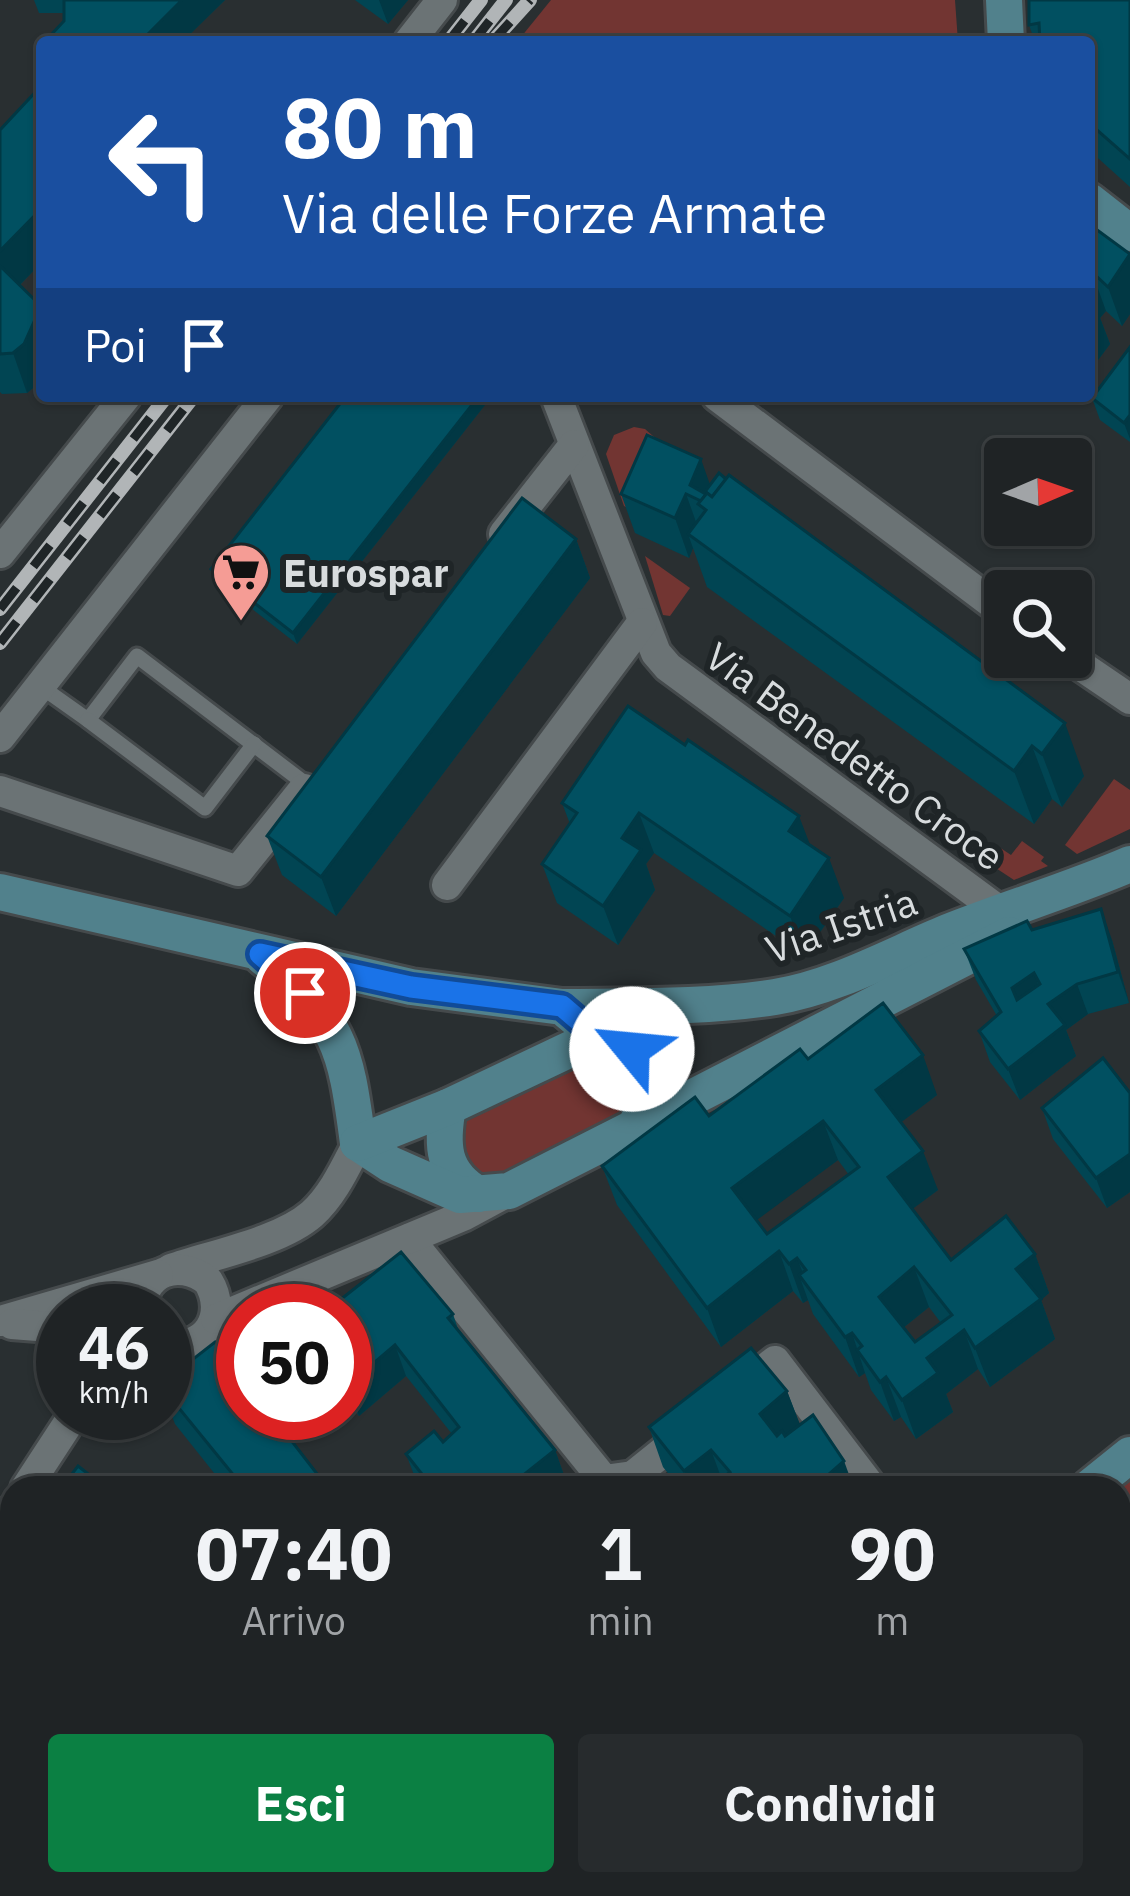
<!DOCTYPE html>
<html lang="it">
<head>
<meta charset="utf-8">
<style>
  body { margin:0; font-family:"IBM Plex Sans",sans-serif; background:#272b2d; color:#f1f3f6; height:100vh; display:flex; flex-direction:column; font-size:45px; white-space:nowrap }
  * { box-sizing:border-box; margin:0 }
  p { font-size:39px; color:#a1a4a7 }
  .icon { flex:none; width:66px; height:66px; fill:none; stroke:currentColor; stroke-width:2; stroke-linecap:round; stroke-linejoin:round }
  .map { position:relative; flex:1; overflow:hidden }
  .drawer { position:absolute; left:0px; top:1476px; width:1131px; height:420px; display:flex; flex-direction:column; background:#1f2325; border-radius:36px 36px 0 0; box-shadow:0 3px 9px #0004,0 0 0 3px #3c4042 }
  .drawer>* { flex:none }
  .hud { position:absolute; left:36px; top:36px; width:1059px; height:366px; border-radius:12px; box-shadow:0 3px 9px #0004,0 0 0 3px #3c4042; background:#1a4fa0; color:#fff; overflow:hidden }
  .needle { width:78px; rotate:88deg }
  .tools { position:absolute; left:984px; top:438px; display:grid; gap:24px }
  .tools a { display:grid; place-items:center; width:108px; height:108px; border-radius:12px; background:#1f2325; box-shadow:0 3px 9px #0004,0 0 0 3px #3c4042; font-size:60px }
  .speed { position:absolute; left:36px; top:1284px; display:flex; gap:24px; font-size:60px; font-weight:700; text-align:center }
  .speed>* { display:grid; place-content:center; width:156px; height:156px; border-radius:50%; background:#1f2325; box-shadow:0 3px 9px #0004,0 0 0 3px #3c4042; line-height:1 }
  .speed small { font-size:30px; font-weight:400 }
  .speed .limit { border:18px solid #d22; background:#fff; color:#111 }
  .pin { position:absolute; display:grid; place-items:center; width:102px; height:102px; color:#fff; margin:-51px; border:6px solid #fff; border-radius:50%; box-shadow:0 3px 12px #0007 }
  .me { position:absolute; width:132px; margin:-66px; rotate:298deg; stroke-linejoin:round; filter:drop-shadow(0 0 9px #0008) }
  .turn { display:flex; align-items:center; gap:42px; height:252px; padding:0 48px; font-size:54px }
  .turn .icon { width:156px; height:156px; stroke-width:2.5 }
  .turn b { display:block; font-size:84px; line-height:102px }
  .then { display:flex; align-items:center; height:114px; padding:0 48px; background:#0003; gap:24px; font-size:45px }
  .eta { display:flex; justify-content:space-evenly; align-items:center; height:204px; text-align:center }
  .eta b { font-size:72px; font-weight:700; line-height:84px }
  .button { display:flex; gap:24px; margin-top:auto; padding:24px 48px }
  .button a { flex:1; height:138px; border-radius:12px; background:#0b8043; color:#fff; font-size:48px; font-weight:700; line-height:138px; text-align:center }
  .button a+a { background:#272b2d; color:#f1f3f6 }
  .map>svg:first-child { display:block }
  .green { fill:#723532 }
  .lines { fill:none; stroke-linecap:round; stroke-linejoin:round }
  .lane-casing { stroke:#454a4c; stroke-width:21 }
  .street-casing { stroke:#454a4c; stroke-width:36 }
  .secondary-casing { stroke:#454a4c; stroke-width:42 }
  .lane { stroke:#6b7375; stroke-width:15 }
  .street { stroke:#6b7375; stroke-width:30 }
  .secondary { stroke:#51818c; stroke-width:36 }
  .rail-casing { stroke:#b1b5b7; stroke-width:14 }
  .rail { stroke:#1f2527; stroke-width:9; stroke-dasharray:27; stroke-linecap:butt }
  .wall { fill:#014553; fill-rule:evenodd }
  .shaded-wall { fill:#013844 }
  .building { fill:#015061; stroke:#013844; stroke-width:3; fill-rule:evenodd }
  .route-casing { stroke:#114b97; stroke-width:30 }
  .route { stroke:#1a73e8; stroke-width:21 }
  .labels { text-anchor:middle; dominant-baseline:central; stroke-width:12; stroke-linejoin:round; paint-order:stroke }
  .poi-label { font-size:39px; font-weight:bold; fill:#d8dcde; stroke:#1f2527; text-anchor:start }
  .street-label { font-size:39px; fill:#d8dcde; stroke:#1f2527 }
</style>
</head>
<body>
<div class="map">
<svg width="1130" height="1896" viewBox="0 0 1130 1896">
  <rect width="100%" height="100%" fill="#292f31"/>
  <g class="green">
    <polygon points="551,0 955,0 958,42 517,42"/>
    <polygon points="634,427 645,429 662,444 632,510 624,506 606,454 614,435"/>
    <polygon points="645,556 690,588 670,616 663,615"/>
    <polygon points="1114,779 1130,790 1130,829 1077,854 1065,845"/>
    <polygon points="1022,841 1044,857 1041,861 1048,866 1014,880 973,853 980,845 989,851 996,845 1011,855"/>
    <path d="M 585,1056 C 612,1055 623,1072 630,1096 L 619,1120 L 499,1178 C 473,1176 464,1164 455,1140 L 467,1115 Z"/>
    <polygon points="1130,1475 1130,1702 1119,1711 1119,1488 1114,1488"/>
  </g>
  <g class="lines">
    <g class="lane-casing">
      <g id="lane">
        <polyline points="40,686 88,720 137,656 307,785"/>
        <polyline points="88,720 205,808 254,744"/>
      </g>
    </g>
    <g class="street-casing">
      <g id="street">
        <polyline points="409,42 442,0"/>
        <polyline points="556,396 656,653 668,667 1001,912"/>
        <polyline points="717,396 1005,613"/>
        <polyline points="504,534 574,445"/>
        <polyline points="0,553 126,396"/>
        <polyline points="1068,657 1130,699"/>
        <polyline points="0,737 268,396"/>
        <polyline points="0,791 238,871 304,789"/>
        <polyline points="447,885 642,623"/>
        <polyline points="409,1239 604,1480 633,1476"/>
        <path d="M 171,1269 C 211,1255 280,1242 312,1214 C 333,1195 345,1168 358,1143"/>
        <path d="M 141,1311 C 142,1272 178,1258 208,1281 C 229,1315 206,1353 165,1343"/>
        <polyline points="216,1319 463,1216 502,1195"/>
        <polyline points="0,1321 158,1275"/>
        <polyline points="12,1324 63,1328"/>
        <polyline points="736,1393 775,1361 872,1488"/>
        <polyline points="633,1476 689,1431"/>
        <polyline points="26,1488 75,1413"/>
        <polyline points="0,1529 12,1510"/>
        <polyline points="1119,1556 1130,1571"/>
        <polyline points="0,1666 12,1673"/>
        <polyline points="1119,1795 1130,1810"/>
        <polyline points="352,1884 371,1896"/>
        <polyline points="786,1884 795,1896"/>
        <polyline points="939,1896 953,1884"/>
      </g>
    </g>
    <g class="secondary-casing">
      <g id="secondary">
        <polyline points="1004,0 1006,42"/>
        <polyline points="1089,201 1130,233"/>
        <polyline points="0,892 411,987 562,1007 597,1036"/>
        <path d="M 262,956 C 340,1023 345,1043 358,1143"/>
        <path d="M 562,1007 C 632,1006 705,1008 775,997 C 836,987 892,955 948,932 C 1008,908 1070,890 1130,864"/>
        <path d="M 448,1107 C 441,1145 442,1173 478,1194"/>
        <polyline points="635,1127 1009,935"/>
        <polyline points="358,1143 390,1164 460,1195 509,1191 635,1127 647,1101 645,1072 631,1049 603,1035"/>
        <polyline points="358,1143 448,1107 617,1027"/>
        <polyline points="1089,1488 1130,1455"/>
        <polyline points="633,1896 641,1884"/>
      </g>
    </g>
    <use href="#lane" class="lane"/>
    <use href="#street" class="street"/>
    <use href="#secondary" class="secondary"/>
    <g class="rail-casing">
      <g id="rail">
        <polyline points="448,42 481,0"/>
        <polyline points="473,42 506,0"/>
        <polyline points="492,42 530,0"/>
        <polyline points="0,609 167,396"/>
        <polyline points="0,643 194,396"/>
      </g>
    </g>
    <use href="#rail" class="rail"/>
  </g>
  <g class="wall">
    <polygon points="34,0 225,0 182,42 52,42 50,36 64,21 64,13 39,13"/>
    <polygon points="355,0 408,0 388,24"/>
    <polygon points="1130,0 1130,187 1089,150 1089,42 1035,42 1029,25"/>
    <polygon points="42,85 42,262 20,285 42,308 42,376 38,384 27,393 2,394 0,392 0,130"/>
    <polygon points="1089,224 1130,254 1130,314 1122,326 1106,311 1100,318 1110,344 1089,372"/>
    <polygon points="1130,347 1130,442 1100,420 1092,398"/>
    <polygon points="346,396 492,396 297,644 215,580 211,569"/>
    <polygon points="710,485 1084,776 1062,807 1052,799 1034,824 707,587 693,548 689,558 635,533 621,494"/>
    <polygon points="576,539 590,578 336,916 282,875 267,836"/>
    <polygon points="628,706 810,845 844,898 804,955 654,853 646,864 655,890 618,945 557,903 542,864 570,824 562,803"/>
    <polygon points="1032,930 1112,940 1129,1003 1088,1014 1066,1030 1076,1056 1020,1100 990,1062 979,1031 997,1016 976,980 964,949"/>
    <path d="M 808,1059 L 937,1095 L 901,1122 L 938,1190 L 912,1209 L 951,1260 L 1035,1254 L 1049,1293 L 1041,1300 L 1055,1339 L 990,1387 L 978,1369 L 946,1394 L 953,1412 L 916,1439 L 901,1417 L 894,1421 L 871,1390 L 865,1373 L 859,1377 L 813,1314 L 808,1300 L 803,1303 L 793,1291 L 721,1347 L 617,1205 L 602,1166 L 709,1116 ZM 838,1160 L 849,1175 L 767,1234 L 756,1220 ZM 929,1307 L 941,1323 L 915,1342 L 903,1328 Z"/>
    <polygon points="1130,1093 1130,1192 1107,1208 1053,1139 1042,1108"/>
    <polygon points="345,1311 453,1314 459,1332 555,1450 566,1481 558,1488 419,1488 406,1454 443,1442 452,1434 406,1376 359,1416 345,1398"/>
    <polygon points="165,1381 328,1488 226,1488 175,1424 165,1398"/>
    <polygon points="787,1391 800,1425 854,1488 680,1488 663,1467 649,1427"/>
    <polygon points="0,1513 12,1518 12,1640 2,1613 0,1612"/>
    <polygon points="1130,1684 1130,1756 1119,1742 1119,1694"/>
    <polygon points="0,1714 12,1721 12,1823 0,1816"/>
    <polygon points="1124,1878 1130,1896 990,1896 981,1884 1119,1884"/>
    <polygon points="125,1884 305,1884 324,1896 130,1896"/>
    <polygon points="402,1884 565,1884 567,1889 559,1896 533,1896 530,1893 526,1896 421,1896"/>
    <polygon points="675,1884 762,1884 772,1896 680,1896"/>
    <polygon points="826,1884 911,1884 914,1894 912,1896 835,1896"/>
  </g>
  <g class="shaded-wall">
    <polygon points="182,0 225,0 182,42 140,42"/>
    <polygon points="379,0 408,0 388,24"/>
    <polygon points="42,208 42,262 7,298 0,278 0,251"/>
    <polygon points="1130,254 1130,314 1122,326 1108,287"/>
    <polygon points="1092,272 1106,311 1100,318 1110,344 1089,372 1089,275"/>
    <polygon points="41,306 42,376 38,384 27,393 13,353"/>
    <polygon points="479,396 492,396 297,644 293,633"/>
    <polygon points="1130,415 1130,439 1124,423"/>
    <polygon points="701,459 715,499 701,501 690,485"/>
    <polygon points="686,494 700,533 688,534 693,548 689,558 675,518"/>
    <polygon points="576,539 590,578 336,916 321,877"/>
    <polygon points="1065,723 1084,776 1062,807 1042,754"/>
    <polygon points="1032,746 1052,799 1034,824 1014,771"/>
    <polygon points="639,813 654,853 646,864 655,890 618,945 603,906 622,838"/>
    <polygon points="799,816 814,855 789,831"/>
    <polygon points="829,858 844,898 804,955 790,916"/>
    <polygon points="1101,909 1112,940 1129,1003 1118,972"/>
    <polygon points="1034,973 1045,1004 1023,1018 1012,988"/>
    <polygon points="1077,984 1088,1014 1066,1030 1076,1056 1020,1100 1008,1069 1048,1004"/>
    <polygon points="923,1055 937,1095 891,1130 876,1090"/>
    <polygon points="823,1121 838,1160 746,1228 732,1188"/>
    <polygon points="923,1151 938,1190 903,1216 888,1177"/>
    <polygon points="1130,1154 1130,1192 1107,1208 1096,1178"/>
    <polygon points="779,1251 793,1291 721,1347 707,1308"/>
    <polygon points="1035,1254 1049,1293 1041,1300 1055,1339 990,1387 975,1348 1016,1269"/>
    <polygon points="797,1258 809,1288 799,1275 808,1300 803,1303 789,1264"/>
    <polygon points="914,1267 929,1307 893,1336 879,1297"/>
    <polygon points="964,1330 978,1369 946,1394 953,1412 916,1439 902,1400 927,1358"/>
    <polygon points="852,1333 865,1373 859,1377 845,1337"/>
    <polygon points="395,1345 406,1376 359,1416 348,1385"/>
    <polygon points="886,1377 901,1417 894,1421 880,1382"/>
    <polygon points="787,1391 802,1430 774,1453 760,1414"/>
    <polygon points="555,1450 566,1481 558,1488 507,1488"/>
    <polygon points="711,1450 725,1488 690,1488 684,1471"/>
    <polygon points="844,1461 854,1488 823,1488 821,1481"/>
    <polygon points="1119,1814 1130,1845 1130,1848 1119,1856"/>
    <polygon points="191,1884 195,1896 183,1896"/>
    <polygon points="478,1884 527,1884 530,1893 526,1896 467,1896 466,1894"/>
    <polygon points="556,1884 565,1884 567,1889 559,1896 543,1896"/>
    <polygon points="877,1884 911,1884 914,1894 912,1896 863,1896"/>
    <polygon points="1019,1884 1038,1884 1042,1896 1007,1896 1006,1894"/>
  </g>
  <g class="building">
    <polygon points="64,0 182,0 140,42 57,42 50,36 64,21"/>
    <polygon points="1029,0 1130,0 1130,159 1089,123 1089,42 1040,42 1039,23 1029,25"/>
    <polygon points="42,85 42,208 0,251 0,130"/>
    <polygon points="1089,224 1130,254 1108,287 1092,272 1089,275"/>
    <polygon points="0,266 41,306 24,344 13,353 0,354"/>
    <polygon points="1089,299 1096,304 1089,313"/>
    <polygon points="1130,347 1130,415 1124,423 1092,398"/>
    <polygon points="346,396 479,396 293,633 211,569"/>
    <polygon points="647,435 701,459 690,485 704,493 719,473 726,479 712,497 707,493 701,501 686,494 675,518 621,494"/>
    <polygon points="729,475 1065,723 1042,754 1032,746 1014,771 688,534 706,510 698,504 707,493 712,497"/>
    <polygon points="522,498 576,539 321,877 267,836"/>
    <polygon points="628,706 685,745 688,740 799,816 789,831 829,858 790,916 639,813 622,838 641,850 603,906 542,864 577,813 562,803"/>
    <path d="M 1101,909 L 1118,972 L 1077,984 L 1048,1004 L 1065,1025 L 1008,1069 L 979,1031 L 1001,1012 L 964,949 L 1027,921 L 1032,930 ZM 1034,973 L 1040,984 L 1017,1000 L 1012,988 Z"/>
    <path d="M 883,1003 L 923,1055 L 876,1090 L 923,1151 L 888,1177 L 951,1260 L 1006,1216 L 1035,1254 L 1016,1269 L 1041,1299 L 975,1348 L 964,1330 L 927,1358 L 938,1373 L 902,1400 L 886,1377 L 880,1382 L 857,1350 L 862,1346 L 852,1333 L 845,1337 L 799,1275 L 806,1270 L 797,1258 L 789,1264 L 779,1251 L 707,1308 L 602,1166 L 695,1097 L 709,1116 L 800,1049 L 808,1059 ZM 823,1121 L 859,1167 L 767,1234 L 732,1188 ZM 914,1267 L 952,1315 L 915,1342 L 879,1297 Z"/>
    <polygon points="1103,1058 1130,1093 1130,1154 1096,1178 1042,1108"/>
    <polygon points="401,1252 453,1314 448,1318 555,1450 507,1488 433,1488 406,1454 434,1431 443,1442 459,1427 395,1345 348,1385 345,1381 345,1311 326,1311"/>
    <polygon points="215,1342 243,1379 243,1413 270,1413 328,1488 244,1488 165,1391 165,1381"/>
    <polygon points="751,1348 787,1391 760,1414 777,1436 782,1431 785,1436 813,1415 844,1461 821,1481 826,1486 823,1488 721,1488 729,1482 724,1477 730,1472 711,1450 684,1471 649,1427"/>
    <polygon points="78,1466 106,1488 61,1488"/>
    <polygon points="1,1511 12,1518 12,1610 0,1603 6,1585 0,1582"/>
    <polygon points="1130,1684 1130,1740 1119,1725 1119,1694"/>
    <polygon points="0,1714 12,1721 12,1793 0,1785"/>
    <polygon points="1119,1872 1124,1878 1130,1873 1130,1896 1053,1896 1043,1884 1119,1884"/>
    <polygon points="136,1884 305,1884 324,1896 230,1896 221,1891 218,1896 206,1896 191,1884 183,1896 154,1896"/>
    <polygon points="450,1884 478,1884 466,1894"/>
    <polygon points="528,1884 556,1884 543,1896 539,1896"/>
    <polygon points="678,1884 762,1884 772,1896 687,1896"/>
    <polygon points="839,1884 877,1884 863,1896 848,1896"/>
    <polygon points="998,1884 1019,1884 1006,1894"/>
    <polygon points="924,1889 930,1896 916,1896"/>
  </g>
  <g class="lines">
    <g class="route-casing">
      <polyline id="route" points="305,993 260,954 411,987 562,1006 597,1036 603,1035 632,1049"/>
    </g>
    <use href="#route" class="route"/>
  </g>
  <defs>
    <g id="supermarket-pin" transform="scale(3)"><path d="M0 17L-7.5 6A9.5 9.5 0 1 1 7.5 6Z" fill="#f59c95" stroke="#1f2527"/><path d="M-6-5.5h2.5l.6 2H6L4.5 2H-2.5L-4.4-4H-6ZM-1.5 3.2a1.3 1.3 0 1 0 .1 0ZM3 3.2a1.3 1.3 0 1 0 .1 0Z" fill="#111"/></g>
  </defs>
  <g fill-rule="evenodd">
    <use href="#supermarket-pin" x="241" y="572"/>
  </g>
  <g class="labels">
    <g class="poi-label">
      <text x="283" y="572">Eurospar</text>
    </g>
    <g class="street-label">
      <text transform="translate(855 756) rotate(36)">Via Benedetto Croce</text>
      <text transform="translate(841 925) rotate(-19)">Via Istria</text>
    </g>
  </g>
</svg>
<div class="tools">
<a><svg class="needle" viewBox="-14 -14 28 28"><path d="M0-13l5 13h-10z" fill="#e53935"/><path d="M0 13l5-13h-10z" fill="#a1a4a7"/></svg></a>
<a><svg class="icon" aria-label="search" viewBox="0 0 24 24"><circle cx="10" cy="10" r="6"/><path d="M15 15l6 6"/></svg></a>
</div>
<div class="speed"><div>46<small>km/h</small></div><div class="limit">50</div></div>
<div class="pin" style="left:305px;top:993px;background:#d93025"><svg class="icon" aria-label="arrive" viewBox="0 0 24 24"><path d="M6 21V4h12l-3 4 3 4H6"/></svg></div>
<svg class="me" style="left:632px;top:1049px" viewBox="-20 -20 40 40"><circle r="19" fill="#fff"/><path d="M0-13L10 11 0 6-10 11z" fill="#1a73e8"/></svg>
<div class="hud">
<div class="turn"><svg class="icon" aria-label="left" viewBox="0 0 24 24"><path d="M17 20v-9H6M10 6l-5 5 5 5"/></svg><div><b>80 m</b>Via delle Forze Armate</div></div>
<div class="then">Poi<svg class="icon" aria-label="arrive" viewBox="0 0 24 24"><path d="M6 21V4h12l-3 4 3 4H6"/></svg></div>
</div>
<section class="drawer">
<div class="eta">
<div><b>07:40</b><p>Arrivo</p></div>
<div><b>1</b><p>min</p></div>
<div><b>90</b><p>m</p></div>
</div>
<div class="button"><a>Esci</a><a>Condividi</a></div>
</section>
</div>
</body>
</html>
